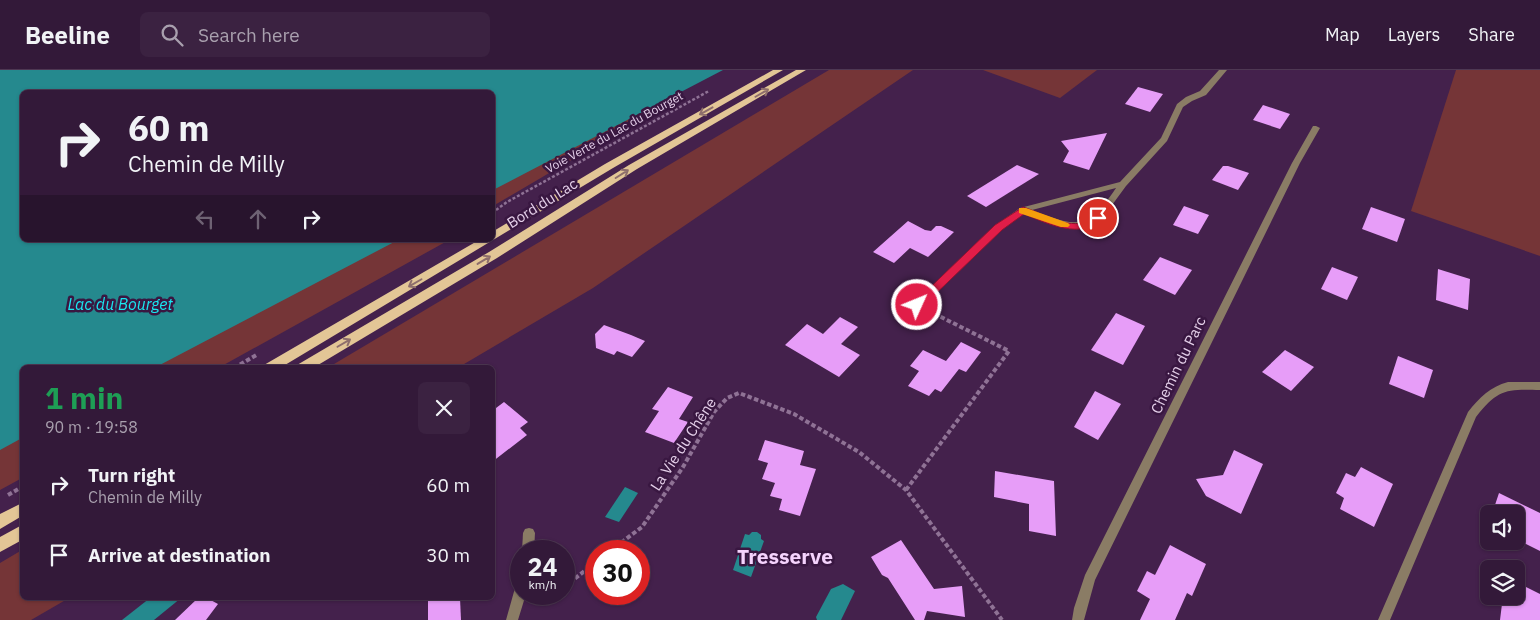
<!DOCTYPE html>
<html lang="en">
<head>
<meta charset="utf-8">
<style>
  body { margin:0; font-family:"IBM Plex Sans",sans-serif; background:#3b2241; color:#f1f3f6; height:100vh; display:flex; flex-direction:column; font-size:19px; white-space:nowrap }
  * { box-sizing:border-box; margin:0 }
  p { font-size:16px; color:#a9a0ae }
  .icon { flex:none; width:28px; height:28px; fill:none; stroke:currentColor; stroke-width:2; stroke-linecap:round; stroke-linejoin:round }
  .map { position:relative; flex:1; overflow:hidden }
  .sheet { position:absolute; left:20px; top:295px; width:475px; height:235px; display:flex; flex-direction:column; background:#331939; border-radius:8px; box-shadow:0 1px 4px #0004,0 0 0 1px #4e3853 }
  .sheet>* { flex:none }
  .guide { position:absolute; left:20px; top:20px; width:475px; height:152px; border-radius:8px; box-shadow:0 1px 4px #0004,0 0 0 1px #4e3853; background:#331939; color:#f1f3f6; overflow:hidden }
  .buttons { position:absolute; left:1480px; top:435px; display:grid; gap:10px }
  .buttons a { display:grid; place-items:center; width:45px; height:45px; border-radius:8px; background:#331939; box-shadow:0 1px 4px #0004,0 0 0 1px #4e3853; font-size:25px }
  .speed { position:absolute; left:510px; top:470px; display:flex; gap:10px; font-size:25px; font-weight:700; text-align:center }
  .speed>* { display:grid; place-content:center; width:65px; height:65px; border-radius:50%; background:#331939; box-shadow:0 1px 4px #0004,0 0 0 1px #4e3853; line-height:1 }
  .speed small { font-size:12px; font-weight:400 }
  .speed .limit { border:8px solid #d22; background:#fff; color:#111 }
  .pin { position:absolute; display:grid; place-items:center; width:42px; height:42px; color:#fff; margin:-21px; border:2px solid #fff; border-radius:50%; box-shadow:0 1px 5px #0007 }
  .me { position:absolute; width:55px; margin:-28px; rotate:46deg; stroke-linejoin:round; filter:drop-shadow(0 0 4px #0008) }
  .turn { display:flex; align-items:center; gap:18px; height:105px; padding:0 25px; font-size:22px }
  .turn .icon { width:65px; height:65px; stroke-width:2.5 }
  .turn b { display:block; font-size:35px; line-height:42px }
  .lanes { display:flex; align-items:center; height:48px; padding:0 25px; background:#0003; justify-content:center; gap:25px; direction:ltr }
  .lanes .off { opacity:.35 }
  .round { display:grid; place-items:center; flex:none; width:52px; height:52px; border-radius:8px; background:#3b2241 }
  .head { display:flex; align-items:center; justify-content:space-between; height:85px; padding:0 25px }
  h1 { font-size:30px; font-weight:800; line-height:38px; color:#1e9e55 }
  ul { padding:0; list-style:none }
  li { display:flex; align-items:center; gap:15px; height:70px; padding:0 25px }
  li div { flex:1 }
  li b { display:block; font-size:19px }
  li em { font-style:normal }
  header { display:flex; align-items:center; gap:30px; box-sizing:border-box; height:70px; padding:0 25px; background:#331939; border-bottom:1px solid #4e3853 }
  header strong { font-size:24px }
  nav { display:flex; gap:28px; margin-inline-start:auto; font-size:18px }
  .search { width:350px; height:45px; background:#3b2241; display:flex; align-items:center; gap:12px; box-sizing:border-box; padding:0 18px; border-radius:8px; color:#a9a0ae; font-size:19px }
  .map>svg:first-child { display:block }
  .green { fill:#753537 }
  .water { fill:#25898e }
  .building { fill:#e79df8 }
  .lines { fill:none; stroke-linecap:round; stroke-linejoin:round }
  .path-far1 { stroke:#8f7295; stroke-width:2.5; stroke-dasharray:3 2; stroke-linecap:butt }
  .path { stroke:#8f7295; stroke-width:4; stroke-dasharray:4.5 2.5; stroke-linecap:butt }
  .street { fill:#8a7c65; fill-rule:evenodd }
  .primary { fill:#e3c696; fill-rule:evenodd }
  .oneway { stroke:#8e6e6c }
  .route { fill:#e11d48; stroke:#92132f }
  .slow { fill:#f59e0b }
  .labels { text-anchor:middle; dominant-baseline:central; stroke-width:5; stroke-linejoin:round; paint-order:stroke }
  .far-street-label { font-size:12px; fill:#e5d0ea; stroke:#391741 }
  .street-label { font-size:15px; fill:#e5d0ea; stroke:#391741 }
  .water-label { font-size:16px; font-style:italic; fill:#19e7f0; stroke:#391741 }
  .near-quarter-label { font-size:21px; font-weight:bold; fill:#f5d3fd; stroke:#391741 }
</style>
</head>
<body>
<header>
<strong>Beeline</strong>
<div class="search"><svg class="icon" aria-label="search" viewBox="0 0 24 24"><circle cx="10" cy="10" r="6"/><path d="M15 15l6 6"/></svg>Search here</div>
<nav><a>Map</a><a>Layers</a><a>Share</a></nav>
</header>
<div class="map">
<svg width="1540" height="550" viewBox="0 0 1540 550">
  <rect width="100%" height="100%" fill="#44214c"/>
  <g class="green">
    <polygon points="829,0 913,0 593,218 459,297 329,297"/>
    <polygon points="983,0 1097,0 1060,28"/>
    <polygon points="1456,0 1540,0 1540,186 1411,141"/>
    <polygon points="630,32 644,46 641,49 493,136 493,101"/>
    <polygon points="329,170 449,170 220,297 22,298 22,408 0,420 0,263"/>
    <polygon points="22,480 22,528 69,528 31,550 0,550 0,493"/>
  </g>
  <g class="water">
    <polygon points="0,0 723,0 493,120 492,22 22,22 22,170 398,170 156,297 22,298 22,368 0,380"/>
    <polygon points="625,417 638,423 619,452 605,447"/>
    <polygon points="752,462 757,462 761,465 761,469 764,471 751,507 733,500 745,464 749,465"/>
    <polygon points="843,514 855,521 841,550 817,550 816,547 831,519"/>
    <polygon points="150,528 181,528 154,550 122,550"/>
  </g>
  <g class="building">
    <polygon points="1138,17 1163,24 1150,42 1125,34"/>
    <polygon points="1263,35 1290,44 1280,59 1253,50"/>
    <polygon points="1107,63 1089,100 1063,92 1069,81 1061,71"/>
    <polygon points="1017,95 1039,104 986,137 967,126"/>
    <polygon points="1223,96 1228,96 1249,103 1238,120 1212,110"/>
    <polygon points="1184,136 1209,145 1198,164 1173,155"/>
    <polygon points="1371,137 1405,149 1397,172 1362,159"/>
    <polygon points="908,151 925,160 931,161 936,156 941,156 954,162 928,187 910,178 894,193 873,182"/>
    <polygon points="1160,187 1192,200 1175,225 1143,210"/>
    <polygon points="1332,197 1358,207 1347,230 1321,219"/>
    <polygon points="1438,199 1470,209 1468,240 1436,230"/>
    <polygon points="1116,243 1145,256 1123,295 1091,280"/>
    <polygon points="840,247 858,257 841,274 860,285 839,307 785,275 807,254 823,264"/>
    <polygon points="604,255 631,265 645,271 632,287 617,281 614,285 596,278 595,264"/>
    <polygon points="961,272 981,282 966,302 959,299 941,322 935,319 929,326 908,316 919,301 910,296 923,280 946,291"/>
    <polygon points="1285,280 1314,297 1291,321 1262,302"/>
    <polygon points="1398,286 1433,300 1424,328 1389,314"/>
    <polygon points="668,317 693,327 679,349 688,352 674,373 645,362 659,341 652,339"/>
    <polygon points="1095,321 1121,334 1098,370 1074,357"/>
    <polygon points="504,332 528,352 520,358 527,365 492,392 492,341"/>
    <polygon points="765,370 804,381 800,395 816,399 800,446 779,440 782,429 770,426 775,413 762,409 768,393 758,390"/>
    <polygon points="1234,380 1263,394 1241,444 1206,426 1196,409 1223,405"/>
    <polygon points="1361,397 1393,414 1374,457 1340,439 1344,428 1336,423 1346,403 1355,407"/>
    <polygon points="995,401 1054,411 1056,466 1029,461 1029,434 994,427"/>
    <polygon points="1499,423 1540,443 1540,481 1516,469 1516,444 1492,444"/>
    <polygon points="901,470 934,519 962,516 965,547 927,541 924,550 915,550 888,508 882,505 871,487"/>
    <polygon points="1170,475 1206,494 1192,526 1187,523 1175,550 1140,550 1150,529 1137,521 1147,501 1155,505"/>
    <polygon points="1516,512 1540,524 1540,550 1500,550 1503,526 1516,526"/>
    <polygon points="198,528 207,528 218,534 206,550 175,550"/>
    <polygon points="428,528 460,528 461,550 428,550"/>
  </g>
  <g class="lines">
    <polyline class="path-far1" points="492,143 507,132 709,21"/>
    <g class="path">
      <polyline points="234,298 258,284"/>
      <polyline points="906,420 1009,281 929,241"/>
      <polyline points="8,425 22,417"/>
      <polyline points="610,481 642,457 683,397 714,342 727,328 739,323 794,344 859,382 906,420 1002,550"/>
      <polyline points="564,517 596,492"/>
      <polyline points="535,532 553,524"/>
    </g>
    <g class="street">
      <path d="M 1219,0 L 1227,0 L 1206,25 L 1192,31 L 1183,37 L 1167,71 L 1126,116 L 1104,146 L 1094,154 L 1081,158 L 1070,159 L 1054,155 L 1024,143 L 1002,159 L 920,237 L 914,237 L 912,235 L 914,233 L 996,155 L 1020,138 L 1120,112 L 1161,68 L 1177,34 L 1186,27 L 1200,21 ZM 1116,118 C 1088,160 1076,158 1032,140 Z"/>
      <polygon points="1313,56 1316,56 1320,58 1300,93 1095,510 1084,550 1072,550 1074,538 1085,505 1292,93"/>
      <path d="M 1508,312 L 1540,312 L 1540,320 C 1506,319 1498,319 1476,347 L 1390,550 L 1378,550 L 1468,342 C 1480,327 1490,317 1508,312 Z"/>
      <polygon points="529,458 533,459 535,463 534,481 522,481 523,463 525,459"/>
      <polygon points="521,512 521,524 526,524 518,550 506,550 515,518 517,514"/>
    </g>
    <g class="primary">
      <polygon points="773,0 783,0 613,98 280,298 263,298 264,295 479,170 492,170 492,162 605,94"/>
      <polygon points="796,0 806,0 637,99 497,188 313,298 296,298 297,295 489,182 629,95"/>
      <polygon points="22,433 22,446 0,459 0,444"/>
      <polygon points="22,455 22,470 0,482 0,467"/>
    </g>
  </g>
  <defs><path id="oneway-shaft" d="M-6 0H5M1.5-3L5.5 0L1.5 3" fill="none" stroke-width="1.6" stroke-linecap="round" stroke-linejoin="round" transform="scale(1.25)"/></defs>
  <g class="oneway">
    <use href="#oneway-shaft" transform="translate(762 23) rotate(-30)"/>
    <use href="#oneway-shaft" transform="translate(706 41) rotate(151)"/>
    <use href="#oneway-shaft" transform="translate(622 104) rotate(-32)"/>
    <use href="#oneway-shaft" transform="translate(484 190) rotate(-31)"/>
    <use href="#oneway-shaft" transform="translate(415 213) rotate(150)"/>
    <use href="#oneway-shaft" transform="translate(344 273) rotate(-30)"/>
  </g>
  <path class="route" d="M 1023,137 C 1043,143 1066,160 1088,151 C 1092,149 1094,147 1098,145 L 1103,148 C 1083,171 1046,153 1024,144 L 1002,160 L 921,238 L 914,238 L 912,235 L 914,233 L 995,155 Z"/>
  <polygon class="slow" points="1019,138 1026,138 1068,153 1070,155 1068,157 1061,157 1019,143"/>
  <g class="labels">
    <g class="far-street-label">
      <text transform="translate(614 62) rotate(-29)">Voie Verte du Lac du Bourget</text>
    </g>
    <g class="street-label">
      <text transform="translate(542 133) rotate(-32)">Bord du Lac</text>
      <text transform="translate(1178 295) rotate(-64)">Chemin du Parc</text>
      <text transform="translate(683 374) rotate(-57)">La Vie du Chêne</text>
    </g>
    <g class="water-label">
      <text x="120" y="234">Lac du Bourget</text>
    </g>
    <g class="near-quarter-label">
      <text x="785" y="486">Tresserve</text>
    </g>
  </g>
</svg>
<div class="buttons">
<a><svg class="icon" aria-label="sound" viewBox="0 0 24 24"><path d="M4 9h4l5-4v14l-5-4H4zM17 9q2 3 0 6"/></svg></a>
<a><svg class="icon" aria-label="layers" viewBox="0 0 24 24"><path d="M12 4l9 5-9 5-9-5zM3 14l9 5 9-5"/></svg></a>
</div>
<div class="speed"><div>24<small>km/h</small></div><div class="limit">30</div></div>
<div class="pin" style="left:1098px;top:148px;background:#d93025"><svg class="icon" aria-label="arrive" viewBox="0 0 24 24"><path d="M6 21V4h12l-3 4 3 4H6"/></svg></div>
<svg class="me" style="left:917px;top:235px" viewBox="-20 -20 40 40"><circle r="17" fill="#e11d48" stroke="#fff" stroke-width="3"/><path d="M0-11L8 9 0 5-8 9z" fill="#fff"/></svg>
<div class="guide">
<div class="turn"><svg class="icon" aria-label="right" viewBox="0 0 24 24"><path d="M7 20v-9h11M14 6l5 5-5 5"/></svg><div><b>60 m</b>Chemin de Milly</div></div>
<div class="lanes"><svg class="icon off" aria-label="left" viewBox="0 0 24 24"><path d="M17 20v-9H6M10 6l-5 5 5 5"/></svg><svg class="icon off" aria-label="ahead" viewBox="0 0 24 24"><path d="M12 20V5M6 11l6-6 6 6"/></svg><svg class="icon" aria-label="right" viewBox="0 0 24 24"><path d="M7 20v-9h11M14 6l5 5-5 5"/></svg></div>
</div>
<section class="sheet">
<div class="head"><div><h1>1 min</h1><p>90 m · 19:58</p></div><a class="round"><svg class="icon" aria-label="close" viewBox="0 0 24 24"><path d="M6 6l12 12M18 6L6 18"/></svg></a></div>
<ul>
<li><svg class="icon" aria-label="right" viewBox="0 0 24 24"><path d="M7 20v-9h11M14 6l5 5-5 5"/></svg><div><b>Turn right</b><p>Chemin de Milly</p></div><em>60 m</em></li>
<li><svg class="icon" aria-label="arrive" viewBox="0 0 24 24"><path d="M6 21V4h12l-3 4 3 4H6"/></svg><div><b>Arrive at destination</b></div><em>30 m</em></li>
</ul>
</section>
</div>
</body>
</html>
